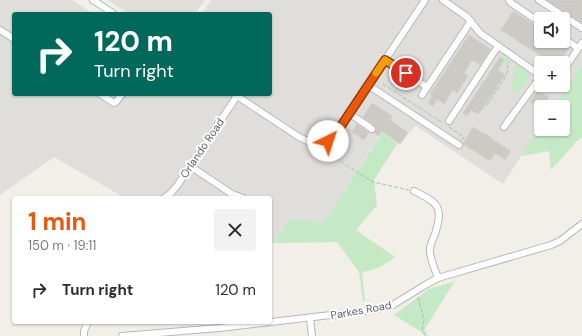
<!DOCTYPE html>
<html lang="en">
<head>
<meta charset="utf-8">
<style>
  body { margin:0; font-family:"DM Sans",sans-serif; background:#f2f2f3; color:#2b2b33; height:100vh; display:flex; flex-direction:column; font-size:15px; white-space:nowrap }
  * { box-sizing:border-box; margin:0 }
  p { font-size:13px; color:#7c7c81 }
  .icon { flex:none; width:22px; height:22px; fill:none; stroke:currentColor; stroke-width:2; stroke-linecap:round; stroke-linejoin:round }
  .map { position:relative; flex:1; overflow:hidden }
  .sheet { position:absolute; left:12px; top:196px; width:260px; height:128px; display:flex; flex-direction:column; background:#fff; border-radius:4px; box-shadow:0 1px 3px #0004 }
  .sheet>* { flex:none }
  .guide { position:absolute; left:12px; top:12px; width:260px; height:84px; border-radius:4px; box-shadow:0 1px 3px #0004; background:#00695c; color:#fff; overflow:hidden }
  .controls { position:absolute; left:534px; top:12px; display:grid; gap:8px }
  .controls a { display:grid; place-items:center; width:36px; height:36px; border-radius:4px; background:#fff; box-shadow:0 1px 3px #0004; font-size:20px }
  .pin { position:absolute; display:grid; place-items:center; width:34px; height:34px; color:#fff; margin:-17px; border:2px solid #fff; border-radius:50%; box-shadow:0 1px 4px #0007 }
  .me { position:absolute; width:44px; margin:-22px; rotate:41deg; stroke-linejoin:round; filter:drop-shadow(0 0 3px #0008) }
  .turn { display:flex; align-items:center; gap:14px; height:84px; padding:0 16px; font-size:18px }
  .turn .icon { width:52px; height:52px; stroke-width:2.5 }
  .turn b { display:block; font-size:28px; line-height:34px }
  .round { display:grid; place-items:center; flex:none; width:42px; height:42px; border-radius:4px; background:#f2f2f3 }
  .head { display:flex; align-items:center; justify-content:space-between; height:68px; padding:0 16px }
  h1 { font-size:24px; font-weight:700; line-height:30px; color:#ea580c }
  ul { padding:0; list-style:none }
  li { display:flex; align-items:center; gap:12px; height:52px; padding:0 16px }
  li div { flex:1 }
  li b { display:block; font-size:15px }
  li em { font-style:normal }
  .map>svg:first-child { display:block }
  .industrial { fill:#e0deda; fill-rule:evenodd }
  .education { fill:#e1ded6 }
  .green { fill:#c5e8c5 }
  .building { fill:#cccac5; stroke:#d6d1c6 }
  .lines { fill:none; stroke-linecap:round; stroke-linejoin:round }
  .minor-casing { stroke:#b5b8bc; stroke-width:8 }
  .path { stroke:#9cc7a9; stroke-width:1; stroke-dasharray:4 2; stroke-linecap:butt }
  .minor { stroke:#fff; stroke-width:6 }
  .route-casing { stroke:#983908; stroke-width:10 }
  .route { stroke:#ea580c; stroke-width:7 }
  .slow { stroke:#f59e0b; stroke-width:7 }
  .labels { text-anchor:middle; dominant-baseline:central; stroke-width:4; stroke-linejoin:round; paint-order:stroke }
  .street-label { font-size:11px; fill:#5f6368; stroke:#fff }
</style>
</head>
<body>
<div class="map">
<svg width="582" height="336" viewBox="0 0 582 336">
  <rect width="100%" height="100%" fill="#f1efe8"/>
  <path class="industrial" d="M 0,0 L 72,0 L 94,14 L 14,14 L 14,94 L 270,94 L 270,14 L 202,14 L 211,0 L 582,0 L 582,64 L 553,107 L 541,107 L 541,126 L 503,184 L 416,126 L 397,144 L 381,133 L 323,223 L 288,220 L 273,243 L 270,244 L 270,198 L 125,198 L 54,157 L 0,195 ZM 541,19 L 563,19 L 563,41 L 541,41 ZM 541,63 L 563,63 L 563,85 L 541,85 Z"/>
  <polygon class="education" points="108,0 205,0 195,14 129,14"/>
  <g class="green">
    <polygon points="503,53 509,57 507,67 502,63 504,60 500,56"/>
    <polygon points="516,62 531,72 527,81 517,94 511,88"/>
    <polygon points="582,64 582,137 577,141 551,170 549,151 521,156 541,126 541,129 563,129 563,107 553,107"/>
    <path d="M 382,133 L 397,144 L 374,180 L 377,205 L 356,230 L 395,257 C 381,267 379,269 362,272 L 365,301 L 363,302 L 359,272 L 337,242 L 273,243 L 289,219 L 323,223 Z"/>
    <polygon points="455,281 424,330 428,336 425,336 423,333 394,315 429,289"/>
  </g>
  <g class="building">
    <polygon points="547,0 582,0 582,23"/>
    <polygon points="513,11 541,29 541,41 559,41 569,48 559,63 552,63 501,30"/>
    <polygon points="469,35 490,49 480,65 472,60 464,73 468,76 457,93 453,90 444,104 437,99 433,106 428,103 432,96 430,94"/>
    <polygon points="500,57 504,60 498,70 505,75 481,111 481,110 478,114 471,110 467,116 463,113"/>
    <polygon points="537,91 549,97 544,104 540,102 537,106 530,102"/>
    <polygon points="372,103 392,116 390,120 408,133 400,144 382,131 379,136 374,133 376,130 376,127 363,117"/>
    <polygon points="357,124 369,133 364,140 352,132"/>
    <polygon points="473,127 484,134 485,133 491,137 490,138 511,151 505,160 495,153 490,161 463,144"/>
  </g>
  <g class="lines">
    <g class="minor-casing">
      <g id="minor">
        <polyline points="93,0 114,14"/>
        <polyline points="443,0 467,17 480,33 541,76 504,127"/>
        <polyline points="509,0 511,3 541,23"/>
        <polyline points="539,0 582,28"/>
        <polyline points="0,30 14,39"/>
        <polyline points="563,38 578,48"/>
        <polyline points="385,60 427,87"/>
        <polyline points="563,71 582,43"/>
        <polyline points="368,85 459,145"/>
        <polyline points="553,85 556,87"/>
        <polyline points="100,94 114,103 116,102 122,94"/>
        <path d="M 234,94 L 299,137 C 315,145 321,147 335,135 L 425,0"/>
        <polyline points="422,95 471,21"/>
        <polyline points="349,113 372,129"/>
        <polyline points="449,121 498,46"/>
        <polyline points="190,166 232,194 243,198"/>
        <path d="M 414,191 C 438,203 444,206 435,234 C 433,238 431,243 430,248 C 429,258 435,269 438,278"/>
        <polyline points="164,198 170,194 177,186 237,96"/>
        <polyline points="310,318 312,336"/>
        <polyline points="84,336 84,331 88,322"/>
        <polyline points="122,336 219,328 373,310 391,306 427,284 438,278 551,245 560,241 582,224"/>
      </g>
    </g>
    <g class="path">
      <polyline points="383,84 443,123"/>
      <polyline points="487,105 506,76 509,61"/>
      <polyline points="449,127 464,137 462,140"/>
      <polyline points="327,150 332,156 373,182 409,190"/>
      <polyline points="418,297 424,320 422,331 426,336"/>
    </g>
    <use href="#minor" class="minor"/>
  </g>
  <g class="lines">
    <g class="route-casing">
      <polyline id="route" points="328,141 335,135 385,60 406,73"/>
    </g>
    <use href="#route" class="route"/>
    <polyline class="slow" points="376,73 385,60 393,65"/>
  </g>
  <g class="labels">
    <g class="street-label">
      <text transform="translate(202 148) rotate(-56)">Orlando Road</text>
      <text transform="translate(361 310) rotate(-10)">Parkes Road</text>
    </g>
  </g>
</svg>
<div class="controls">
<a><svg class="icon" aria-label="sound" viewBox="0 0 24 24"><path d="M4 9h4l5-4v14l-5-4H4zM17 9q2 3 0 6"/></svg></a>
<a>+</a>
<a>−</a>
</div>
<div class="pin" style="left:406px;top:73px;background:#d93025"><svg class="icon" aria-label="arrive" viewBox="0 0 24 24"><path d="M6 21V4h12l-3 4 3 4H6"/></svg></div>
<svg class="me" style="left:328px;top:141px" viewBox="-20 -20 40 40"><circle r="19" fill="#fff"/><path d="M0-13L10 11 0 6-10 11z" fill="#ea580c"/></svg>
<div class="guide">
<div class="turn"><svg class="icon" aria-label="right" viewBox="0 0 24 24"><path d="M7 20v-9h11M14 6l5 5-5 5"/></svg><div><b>120 m</b>Turn right</div></div>
</div>
<section class="sheet">
<div class="head"><div><h1>1 min</h1><p>150 m · 19:11</p></div><a class="round"><svg class="icon" aria-label="close" viewBox="0 0 24 24"><path d="M6 6l12 12M18 6L6 18"/></svg></a></div>
<ul>
<li><svg class="icon" aria-label="right" viewBox="0 0 24 24"><path d="M7 20v-9h11M14 6l5 5-5 5"/></svg><div><b>Turn right</b></div><em>120 m</em></li>
</ul>
</section>
</div>
</body>
</html>
